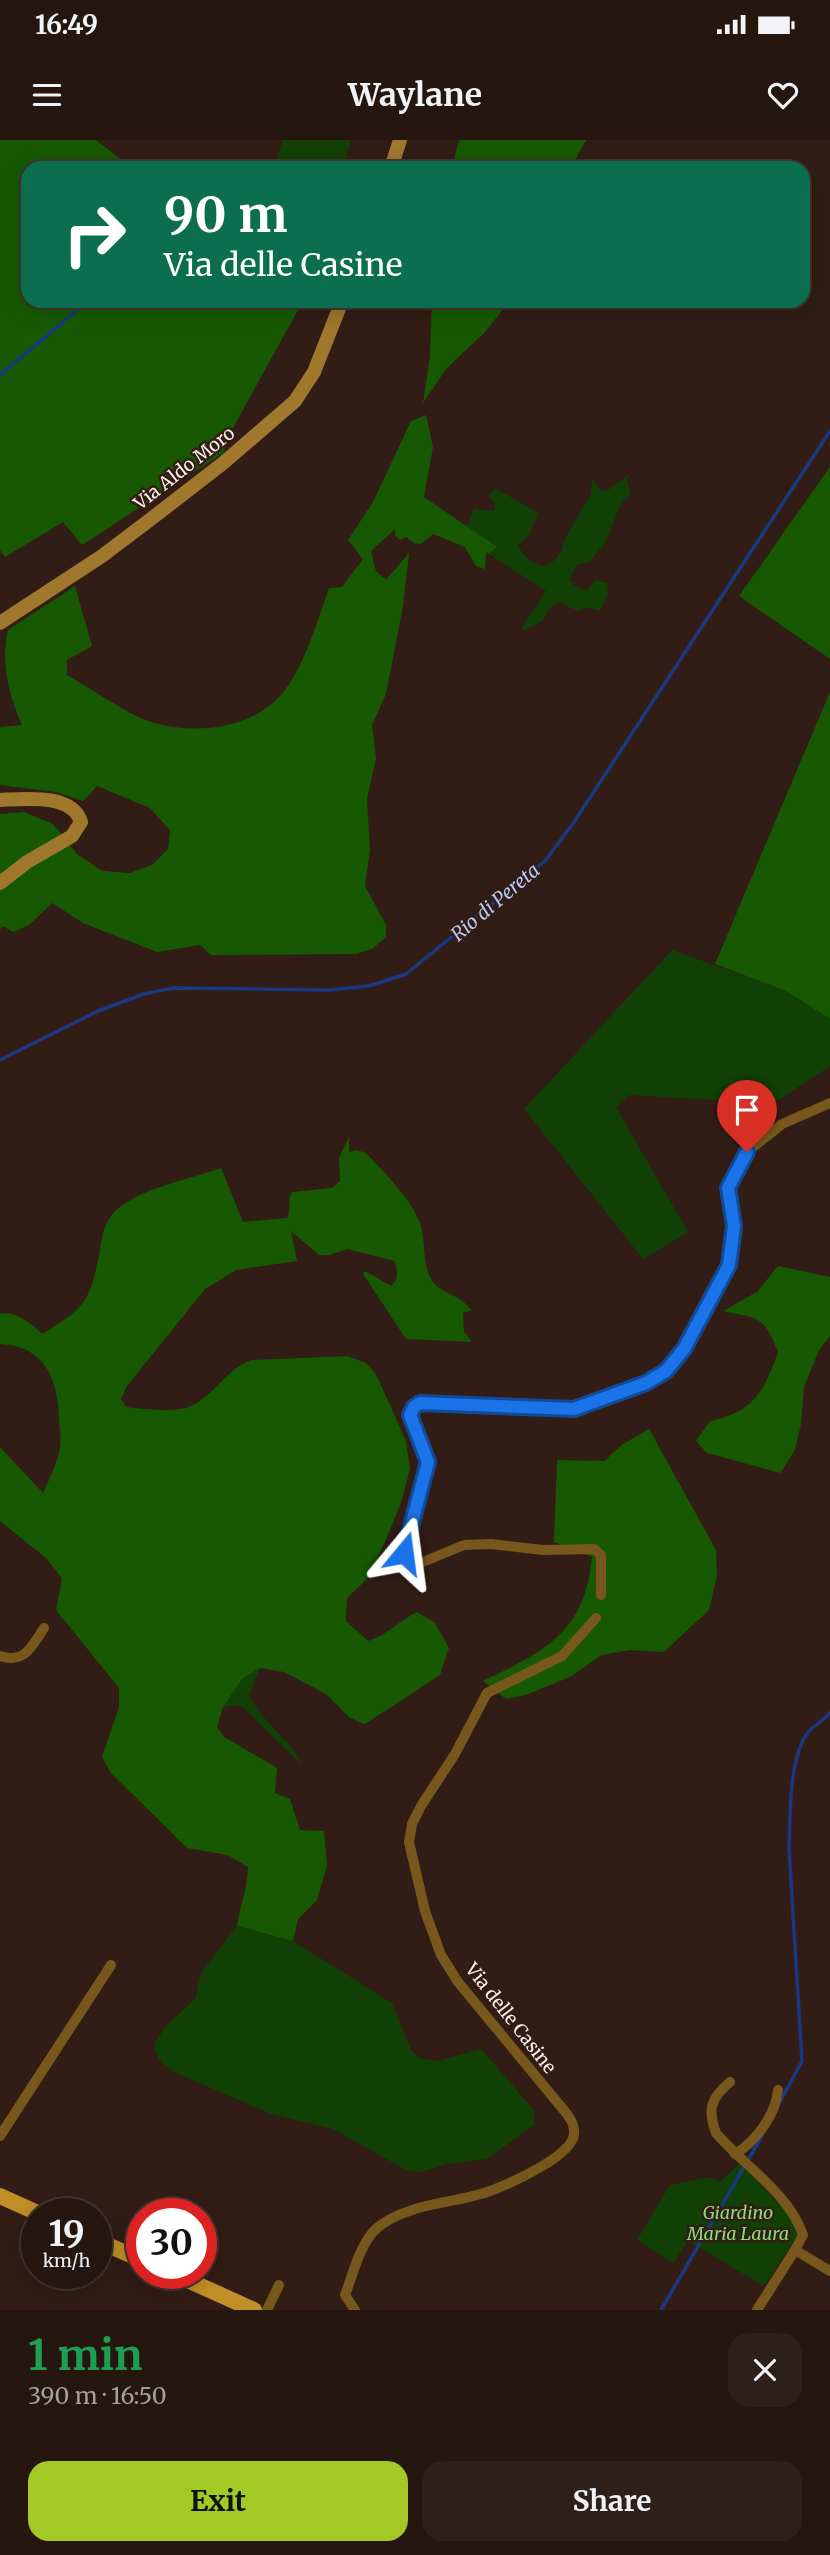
<!DOCTYPE html>
<html lang="en">
<head>
<meta charset="utf-8">
<style>
  body { margin:0; font-family:Merriweather,serif; background:#2d1f19; color:#f1f3f6; height:100vh; display:flex; flex-direction:column; font-size:26px; white-space:nowrap }
  * { box-sizing:border-box; margin:0 }
  p { font-size:23px; color:#a39f9f }
  .icon { flex:none; width:38px; height:38px; fill:none; stroke:currentColor; stroke-width:2; stroke-linecap:round; stroke-linejoin:round }
  .map { position:relative; height:2170px; overflow:hidden }
  .side { display:flex; flex-direction:column; background:#251610; flex:1 }
  .side>* { flex:none }
  .banner { position:absolute; left:21px; top:21px; width:789px; height:147px; border-radius:21px; box-shadow:0 4px 18px #0003,0 0 0 2px #423530; background:#0b6e4f; color:#fff; overflow:hidden }
  .speed { position:absolute; left:21px; top:2058px; display:flex; gap:14px; font-size:35px; font-weight:700; text-align:center }
  .speed>* { display:grid; place-content:center; width:91px; height:91px; border-radius:50%; background:#251610; box-shadow:0 4px 18px #0003,0 0 0 2px #423530; line-height:1 }
  .speed small { font-size:18px; font-weight:400 }
  .speed .limit { border:10px solid #d22; background:#fff; color:#111 }
  .pin { position:absolute; display:grid; place-items:center; width:60px; height:60px; color:#fff; margin:-72px -30px; border-radius:50% 50% 50% 0; rotate:-45deg; box-shadow:0 0 7px #0007 }
  .pin .icon { rotate:45deg }
  .me { position:absolute; width:77px; margin:-38px; rotate:16deg; stroke-linejoin:round; filter:drop-shadow(0 0 5px #0008) }
  .turn { display:flex; align-items:center; gap:24px; height:147px; padding:0 28px; font-size:32px }
  .turn .icon { width:91px; height:91px; stroke-width:2.5 }
  .turn b { display:block; font-size:49px; line-height:60px }
  .round { display:grid; place-items:center; flex:none; width:74px; height:74px; border-radius:21px; background:#2d1f19 }
  .head { display:flex; align-items:center; justify-content:space-between; height:119px; padding:0 28px }
  h1 { font-size:42px; font-weight:700; line-height:52px; color:#1e9e55 }
  .cta { display:flex; gap:14px; margin-top:auto; padding:14px 28px }
  .cta a { flex:1; height:80px; border-radius:21px; background:#a3c926; color:#111; font-size:28px; font-weight:700; line-height:80px; text-align:center }
  .cta a+a { background:#2d1f19; color:#f1f3f6 }
  .status { display:flex; justify-content:space-between; align-items:center; height:49px; padding:0 35px; background:#251610; direction:ltr }
  .status svg { height:19px; fill:currentColor }
  header { display:flex; justify-content:space-between; align-items:center; height:91px; padding:0 28px; background:#251610; font-size:32px; font-weight:700 }
  .map>svg:first-child { display:block }
  .green { fill:#104004 }
  .forest { fill:#175903 }
  .lines { fill:none; stroke-linecap:round; stroke-linejoin:round }
  .stream { stroke:#1a3781; stroke-width:3.5 }
  .street { stroke:#77571c; stroke-width:10 }
  .secondary { stroke:#9f772d; stroke-width:14 }
  .primary { stroke:#c28e27; stroke-width:16 }
  .route-casing { stroke:#114b97; stroke-width:18 }
  .route { stroke:#1a73e8; stroke-width:12 }
  .labels { text-anchor:middle; dominant-baseline:central; stroke-width:5; stroke-linejoin:round; paint-order:stroke }
  .street-label { font-size:18px; fill:#fff0ea; stroke:#311d15 }
  .park-label { font-size:18px; font-style:italic; fill:#88dc77; stroke:#311d15 }
  .water-label { font-size:19px; font-style:italic; fill:#b4c8f3; stroke:#311d15 }
</style>
</head>
<body>
<div class="status"><b>16:49</b><svg viewBox="0 0 49 12"><path d="M0 12V9h3v3zM5 12V6h3v6zM10 12V3h3v9zM15 12V0h3v12zM26 1h20v11H26zM47 4h2v5h-2z"/></svg></div>
<header><svg class="icon" aria-label="menu" viewBox="0 0 24 24"><path d="M4 6h16M4 12h16M4 18h16"/></svg>Waylane<svg class="icon" aria-label="heart" viewBox="0 0 24 24"><path d="M12 20l-8-8c-3-5 5-10 8-4 3-6 11-1 8 4z"/></svg></header>
<div class="map">
<svg width="830" height="2170" viewBox="0 0 830 2170">
  <rect width="100%" height="100%" fill="#311d15"/>
  <g class="green">
    <polygon points="283,0 351,0 343,28 328,28 303,19 299,28 274,28"/>
    <path d="M 629,334 L 627,341 L 631,354 L 621,363 L 606,402 L 588,423 L 578,424 L 569,439 L 574,446 L 587,451 L 595,440 L 607,443 L 608,454 L 600,471 L 586,467 L 578,471 L 558,462 L 549,469 L 542,481 L 523,491 L 522,487 L 546,451 L 489,414 L 496,408 L 467,387 L 474,369 L 494,371 L 495,363 L 488,355 L 495,348 L 538,373 L 529,395 L 518,405 C 525,418 530,422 544,426 L 554,421 L 561,412 L 565,398 L 591,354 L 592,338 L 601,351 L 608,350 Z"/>
    <polygon points="672,810 786,851 830,879 830,926 774,963 629,955 616,967 688,1092 643,1119 524,969"/>
    <path d="M 260,1528 L 249,1555 C 262,1582 289,1597 302,1625 L 242,1567 L 235,1565 L 223,1567 L 243,1538 Z"/>
    <polygon points="237,1786 293,1801 392,1863 411,1910 420,1918 438,1921 481,1909 534,1970 534,1985 487,2019 447,2024 421,2032 406,2030 333,1989 271,1974 172,1931 158,1918 154,1904 167,1885 195,1859 201,1833"/>
    <polygon points="740,2023 793,2079 798,2089 797,2096 766,2143 762,2145 688,2101 673,2123 637,2100 670,2045 709,2037 720,2042"/>
  </g>
  <g class="forest">
    <polygon points="0,0 96,0 132,28 28,28 28,161 303,161 234,286 223,313 82,405 63,382 5,417 0,410"/>
    <polygon points="459,0 586,0 571,28 452,28"/>
    <polygon points="432,161 510,161 485,192 446,229 423,263 430,216"/>
    <path d="M 426,275 L 433,307 L 424,357 L 497,407 L 489,414 L 486,412 L 485,429 L 476,426 L 465,407 L 433,394 L 421,404 L 414,403 L 406,397 L 400,400 L 395,396 L 395,389 L 371,411 L 376,431 L 386,440 L 409,413 L 403,466 L 386,554 L 372,585 L 376,619 L 367,659 L 370,710 L 365,746 L 386,785 L 386,797 L 372,809 L 356,814 L 211,815 L 200,805 L 157,812 L 83,783 L 52,763 L 29,785 L 13,792 L 3,786 L 0,789 L 0,674 L 24,672 L 53,684 L 77,714 L 102,731 L 130,733 L 152,725 L 168,709 L 170,690 L 150,668 L 97,646 L 83,661 L 56,652 L 0,645 L 0,587 L 22,585 C 9,555 0,522 8,490 L 75,446 L 92,506 L 67,520 L 67,535 C 89,547 130,576 151,582 C 193,595 250,590 281,555 C 303,530 318,480 329,448 L 342,447 L 363,419 L 348,400 L 373,362 L 411,281 Z"/>
    <polygon points="830,327 830,519 739,456"/>
    <polygon points="830,552 830,879 786,851 715,824"/>
    <path d="M 349,997 L 349,1012 L 357,1010 L 366,1013 C 383,1031 412,1060 420,1083 C 426,1100 422,1120 430,1137 C 439,1155 460,1153 471,1170 L 463,1173 L 464,1192 L 472,1202 L 406,1199 L 363,1134 L 365,1131 L 391,1146 C 399,1140 397,1129 395,1121 L 347,1109 L 330,1115 L 319,1115 L 291,1091 L 297,1121 L 236,1130 L 205,1149 L 127,1246 L 121,1259 L 126,1267 C 143,1269 169,1272 186,1268 C 212,1260 226,1228 252,1220 L 347,1216 L 366,1223 L 376,1234 L 406,1301 L 410,1329 L 401,1363 L 371,1435 L 347,1458 L 346,1481 L 368,1501 C 387,1495 399,1481 417,1472 L 435,1483 L 449,1508 L 440,1535 L 365,1584 L 350,1578 L 326,1554 L 284,1532 L 260,1528 L 243,1538 L 223,1567 L 217,1587 L 224,1597 L 277,1628 L 275,1653 L 290,1659 L 300,1690 L 324,1691 L 327,1726 L 317,1760 L 298,1779 L 293,1801 L 237,1786 C 240,1766 248,1747 248,1727 L 228,1715 L 187,1708 L 110,1632 L 102,1617 L 119,1567 L 119,1548 L 56,1470 L 62,1438 L 46,1418 L 0,1381 L 0,1307 L 43,1353 C 49,1340 58,1322 60,1307 C 61,1299 60,1289 59,1280 C 58,1240 46,1206 0,1204 L 0,1174 C 15,1170 32,1184 42,1194 C 86,1168 90,1161 100,1110 C 102,1098 103,1085 112,1075 C 131,1050 191,1039 221,1028 L 243,1082 L 287,1078 C 292,1069 287,1061 292,1052 L 332,1048 L 340,1041 L 339,1018 Z"/>
    <path d="M 778,1126 L 830,1137 L 830,1196 L 819,1210 L 804,1247 L 801,1284 L 795,1310 L 780,1333 L 707,1313 L 696,1301 L 710,1281 C 753,1272 764,1252 778,1212 C 763,1175 760,1179 723,1171 L 757,1152 Z"/>
    <path d="M 649,1289 L 716,1410 L 717,1436 L 709,1470 L 664,1512 L 630,1510 L 601,1515 L 572,1536 L 526,1555 L 506,1559 L 483,1541 C 546,1511 585,1492 592,1417 L 554,1402 L 557,1320 L 604,1321 L 623,1304 Z"/>
  </g>
  <g class="lines">
    <g class="stream">
      <polyline points="0,235 88,161"/>
      <polyline points="0,920 98,871 144,854 173,848 329,850 369,846 406,834 545,721 574,682 830,291"/>
      <path d="M 780,1962 L 802,1921 L 789,1708 C 790,1677 789,1622 806,1595 C 812,1586 823,1581 830,1573"/>
      <polyline points="661,2170 762,1996"/>
    </g>
    <g class="street">
      <polyline points="601,1455 601,1415 594,1409 543,1410 491,1404 464,1405 418,1424 407,1420 404,1413 428,1322 410,1275 414,1267 420,1263 574,1269 646,1243 666,1231 684,1209 729,1125 734,1086 728,1048 747,1012 782,984 830,963"/>
      <path d="M 0,1516 C 25,1524 32,1506 44,1488"/>
      <path d="M 730,1942 C 711,1958 707,1969 716,1993 C 744,2026 789,2053 803,2095 L 795,2110"/>
      <polyline points="0,1996 111,1825"/>
      <path d="M 735,2014 C 755,2002 776,1975 778,1950"/>
      <polyline points="267,2170 279,2145"/>
      <path d="M 355,2170 L 345,2155 C 353,2134 360,2103 377,2088 C 408,2062 457,2064 493,2050 C 513,2042 572,2016 574,1994 C 575,1986 571,1980 567,1974 L 458,1842 L 441,1815 L 425,1771 L 409,1702 L 412,1684 L 421,1666 L 455,1614 L 487,1553 L 562,1516 L 596,1478"/>
      <polyline points="757,2170 795,2110 830,2131"/>
    </g>
    <g class="secondary">
      <polyline points="391,28 400,0"/>
      <polyline points="0,483 102,416 147,382 222,324 295,261 314,232 342,161"/>
      <path d="M 0,660 C 24,659 72,653 81,682 L 72,696 L 27,722 L 0,743"/>
    </g>
    <g class="primary">
      <polyline points="0,2056 40,2074"/>
      <polyline points="96,2100 142,2120"/>
      <polyline points="172,2133 254,2170"/>
    </g>
  </g>
  <g class="lines">
    <g class="route-casing">
      <polyline id="route" points="404,1413 428,1322 410,1275 414,1267 420,1263 574,1269 646,1243 666,1231 684,1209 729,1125 734,1086 728,1048 747,1012"/>
    </g>
    <use href="#route" class="route"/>
  </g>
  <g class="labels">
    <g class="street-label">
      <text transform="translate(184 328) rotate(-38)">Via Aldo Moro</text>
      <text transform="translate(511 1878) rotate(52)">Via delle Casine</text>
    </g>
    <g class="park-label">
      <text x="738" y="2072">Giardino<tspan x="738" dy="21">Maria Laura</tspan></text>
    </g>
    <g class="water-label">
      <text transform="translate(495 762) rotate(-40)">Rio di Pereta</text>
    </g>
  </g>
</svg>
<div class="speed"><div>19<small>km/h</small></div><div class="limit">30</div></div>
<div class="pin" style="left:747px;top:1012px;background:#d93025"><svg class="icon" aria-label="arrive" viewBox="0 0 24 24"><path d="M6 21V4h12l-3 4 3 4H6"/></svg></div>
<svg class="me" style="left:404px;top:1413px" viewBox="-20 -20 40 40"><path d="M0-17L14 15 0 8-14 15z" fill="#1a73e8" stroke="#fff" stroke-width="4"/></svg>
<div class="banner">
<div class="turn"><svg class="icon" aria-label="right" viewBox="0 0 24 24"><path d="M7 20v-9h11M14 6l5 5-5 5"/></svg><div><b>90 m</b>Via delle Casine</div></div>
</div>
</div>
<section class="side">
<div class="head"><div><h1>1 min</h1><p>390 m · 16:50</p></div><a class="round"><svg class="icon" aria-label="close" viewBox="0 0 24 24"><path d="M6 6l12 12M18 6L6 18"/></svg></a></div>
<div class="cta"><a>Exit</a><a>Share</a></div>
</section>
</body>
</html>
